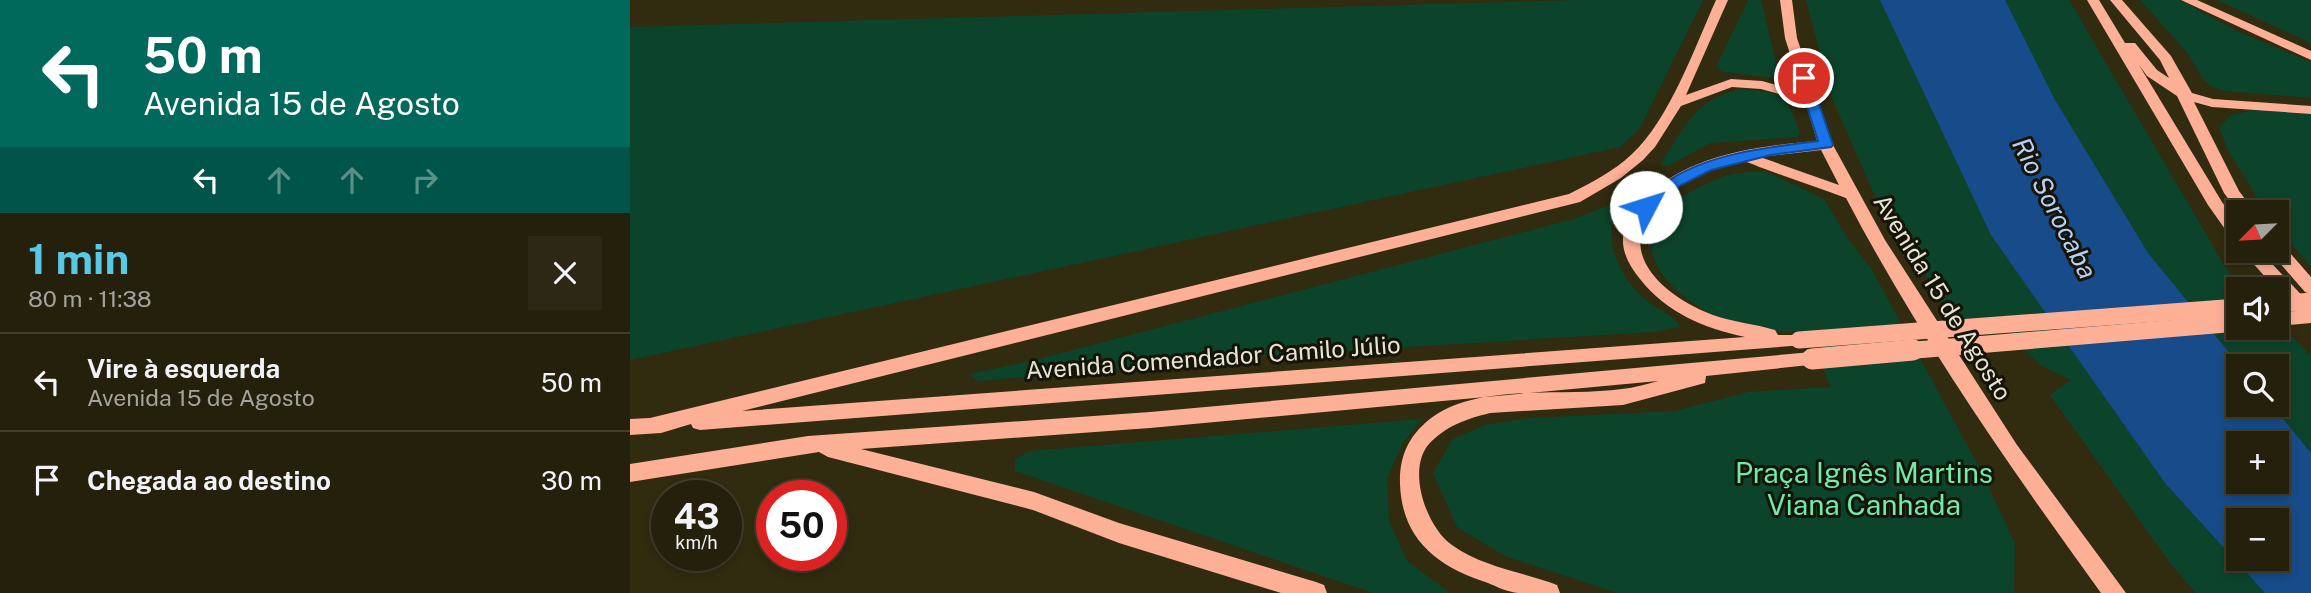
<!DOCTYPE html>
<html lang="pt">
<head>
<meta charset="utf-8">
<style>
  body { margin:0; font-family:"Public Sans",sans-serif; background:#2d2815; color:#f1f3f6; height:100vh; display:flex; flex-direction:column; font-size:26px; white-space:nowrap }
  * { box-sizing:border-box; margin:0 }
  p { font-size:23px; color:#a3a39d }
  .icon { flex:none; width:38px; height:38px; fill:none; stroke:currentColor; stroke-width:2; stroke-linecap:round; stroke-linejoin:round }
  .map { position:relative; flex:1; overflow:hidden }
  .side { display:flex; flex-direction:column; background:#25200c; width:630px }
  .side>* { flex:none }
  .hud { background:#00695c; color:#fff; overflow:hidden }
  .needle { width:46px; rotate:246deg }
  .fabs { position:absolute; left:1596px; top:200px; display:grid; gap:14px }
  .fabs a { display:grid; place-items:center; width:63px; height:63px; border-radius:0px; background:#25200c; box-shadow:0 4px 10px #0003,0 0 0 2px #423e2d; font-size:35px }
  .speed { position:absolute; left:21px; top:480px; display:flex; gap:14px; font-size:35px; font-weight:700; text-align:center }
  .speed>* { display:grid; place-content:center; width:91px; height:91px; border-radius:50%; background:#25200c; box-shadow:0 4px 10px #0003,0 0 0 2px #423e2d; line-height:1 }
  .speed small { font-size:18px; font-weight:400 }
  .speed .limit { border:10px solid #d22; background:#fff; color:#111 }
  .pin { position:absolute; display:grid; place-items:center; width:60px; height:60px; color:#fff; margin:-30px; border:4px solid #fff; border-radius:50%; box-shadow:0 2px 7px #0007 }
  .me { position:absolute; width:77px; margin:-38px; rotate:50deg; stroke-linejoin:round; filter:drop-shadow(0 0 5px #0008) }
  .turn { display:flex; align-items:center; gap:24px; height:147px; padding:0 28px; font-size:32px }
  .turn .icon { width:91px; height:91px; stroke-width:2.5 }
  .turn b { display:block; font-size:49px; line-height:60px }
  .lanes { display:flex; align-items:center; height:66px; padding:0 28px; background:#0003; justify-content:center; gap:35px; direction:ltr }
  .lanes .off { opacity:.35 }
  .round { display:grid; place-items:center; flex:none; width:74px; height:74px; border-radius:0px; background:#2d2815 }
  .head { display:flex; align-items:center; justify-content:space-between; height:119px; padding:0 28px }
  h1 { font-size:42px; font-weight:700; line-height:52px; color:#59c8e5 }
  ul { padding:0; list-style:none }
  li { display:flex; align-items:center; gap:21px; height:98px; padding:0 28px; border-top:2px solid #423e2d }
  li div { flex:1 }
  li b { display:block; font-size:26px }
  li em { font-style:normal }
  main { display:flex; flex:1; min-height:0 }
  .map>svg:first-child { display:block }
  .green { fill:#0c442b; fill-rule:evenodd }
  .water { fill:#174b89; fill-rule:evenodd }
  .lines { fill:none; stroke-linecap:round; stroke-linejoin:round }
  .major { fill:#feb097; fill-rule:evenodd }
  .major-bridge-far1 { stroke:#feb097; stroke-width:17 }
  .major-bridge { stroke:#feb097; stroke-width:21 }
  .route { fill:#1a73e8; stroke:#114b97; stroke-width:2 }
  .labels { text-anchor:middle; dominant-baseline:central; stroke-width:6; stroke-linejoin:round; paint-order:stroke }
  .street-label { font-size:24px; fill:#e7e4d4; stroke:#161408 }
  .water-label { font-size:26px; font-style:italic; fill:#b5d0f4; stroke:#161408 }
  .near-park-label { font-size:28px; fill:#6decac; stroke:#161408 }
</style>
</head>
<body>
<main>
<section class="side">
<div class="hud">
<div class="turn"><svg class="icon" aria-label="left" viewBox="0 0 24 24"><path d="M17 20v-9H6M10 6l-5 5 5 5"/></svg><div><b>50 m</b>Avenida 15 de Agosto</div></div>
<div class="lanes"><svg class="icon" aria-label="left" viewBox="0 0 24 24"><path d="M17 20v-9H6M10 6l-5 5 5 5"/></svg><svg class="icon off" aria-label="ahead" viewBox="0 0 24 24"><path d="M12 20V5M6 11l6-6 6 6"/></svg><svg class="icon off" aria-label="ahead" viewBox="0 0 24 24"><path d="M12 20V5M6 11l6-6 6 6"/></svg><svg class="icon off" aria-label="right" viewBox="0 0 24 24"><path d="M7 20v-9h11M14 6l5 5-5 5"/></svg></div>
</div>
<div class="head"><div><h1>1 min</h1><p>80 m · 11:38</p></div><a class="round"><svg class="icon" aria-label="close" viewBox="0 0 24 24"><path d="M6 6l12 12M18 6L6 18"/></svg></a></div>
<ul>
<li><svg class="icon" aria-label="left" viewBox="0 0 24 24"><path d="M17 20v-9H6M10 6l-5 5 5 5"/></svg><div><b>Vire à esquerda</b><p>Avenida 15 de Agosto</p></div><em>50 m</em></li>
<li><svg class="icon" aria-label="arrive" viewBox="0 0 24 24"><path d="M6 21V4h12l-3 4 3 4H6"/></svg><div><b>Chegada ao destino</b></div><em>30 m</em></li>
</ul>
</section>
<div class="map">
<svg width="1681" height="593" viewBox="0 0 1681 593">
  <rect width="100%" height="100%" fill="#312b10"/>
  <g class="green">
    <polygon points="950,0 1073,0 1010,128 990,147 0,360 0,27"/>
    <polygon points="1118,0 1131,0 1149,75 1147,78 1093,72 1086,67"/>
    <path d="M 1176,0 L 1439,0 L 1597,270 L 1615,289 L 1608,289 L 1608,327 L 1647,327 L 1647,321 L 1681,356 L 1681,593 L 1566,593 L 1540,563 L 1420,395 L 1441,380 L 1410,365 L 1365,318 L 1322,319 L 1244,194 L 1201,96 ZM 1608,366 L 1647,366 L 1647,404 L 1608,404 ZM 1608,443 L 1647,443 L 1647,481 L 1608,481 ZM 1608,520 L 1647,520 L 1647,558 L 1608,558 Z"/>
    <polygon points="1510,0 1550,0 1607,31 1681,62 1681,98 1596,91 1582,87 1574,80 1556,51"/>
    <polygon points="1587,0 1681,0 1681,43"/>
    <path d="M 1112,89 C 1155,93 1156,93 1170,133 L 1168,137 L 1080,143 L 1038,166 L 1031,164 C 1053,128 1067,97 1112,89 Z"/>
    <polygon points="1630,109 1681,114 1681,267 1647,227 1647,212 1636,212 1599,152 1589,128 1601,115"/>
    <path d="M 1135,171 L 1194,199 L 1218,239 L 1242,270 L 1350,469 L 1385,543 L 1384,593 L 987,593 L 875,556 L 827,527 L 803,473 L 822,440 L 854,425 L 901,418 L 1045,411 L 1118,392 L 1201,387 L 1177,331 C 1160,331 1140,333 1123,329 C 1076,320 990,268 1033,211 C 1042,200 1083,179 1098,175 C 1109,172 1123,172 1135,171 Z"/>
    <path d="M 993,200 C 990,205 985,212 983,219 C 975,249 996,287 1021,304 C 1031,311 1044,315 1050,327 L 1021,332 L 649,355 L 348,381 L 339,374 L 401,361 L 944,219 Z"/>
    <polygon points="792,419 773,443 757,478 759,521 777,561 820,593 743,593 385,471 385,459 400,451"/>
  </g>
  <path class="water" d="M 1250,0 L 1375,0 L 1425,100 L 1518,253 L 1610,366 L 1608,404 L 1641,404 L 1681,453 L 1681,593 L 1635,593 L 1535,483 L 1361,235 ZM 1608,443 L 1647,443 L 1647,481 L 1608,481 ZM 1608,520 L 1647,520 L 1647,558 L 1608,558 Z"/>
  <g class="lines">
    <g class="major">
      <path d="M 1086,0 L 1098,0 L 1056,95 L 1101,79 L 1132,81 L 1172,92 L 1155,38 L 1150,0 L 1162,0 L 1167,38 L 1203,145 L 1255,240 L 1387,445 L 1496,593 L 1471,593 C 1379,466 1289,337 1216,198 C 1189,188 1162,179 1135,169 C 1128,167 1118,161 1110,161 C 1089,162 1054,182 1038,195 C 977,245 1028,294 1083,315 C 1103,322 1125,324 1145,330 L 1148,335 L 1175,335 L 1178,340 L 1175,345 L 70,430 L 63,428 L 61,424 L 31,433 L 0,435 L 0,419 L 20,418 L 939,194 C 961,183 984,171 1002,154 C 1039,120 1065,47 1086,0 ZM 1102,87 L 1131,89 L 1175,101 L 1187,141 C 1125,146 1043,156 1003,212 C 986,236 992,257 1010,279 C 1037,313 1074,328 1115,337 L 112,411 L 950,202 L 991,178 L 1013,160 L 1025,147 L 1051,106 ZM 1191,150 L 1209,185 L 1130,157 Z"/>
      <polygon points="1457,0 1469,0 1495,43 1505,43 1527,70 1539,78 1530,60 1480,0 1492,0 1541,56 1562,93 1583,99 1681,106 1681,114 1582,107 1564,102 1609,191 1625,212 1608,212 1594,193 1547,96 1517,76 1509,65 1592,202 1608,224 1608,240 1602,239 1578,205"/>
      <polygon points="1551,0 1567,0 1681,51 1681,60"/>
      <polygon points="1647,243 1653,245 1681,277 1681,294 1675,292 1641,253 1639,250 1647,250"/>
      <polygon points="1611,250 1629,250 1681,305 1681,323 1647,326 1647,312 1666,311"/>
      <path d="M 1182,352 L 1189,354 L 1191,359 L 1189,364 L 1076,376 L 1075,383 L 993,405 L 860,413 C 836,419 816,426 799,444 C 776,470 797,528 822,545 C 852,567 893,572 927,585 L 930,593 C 917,593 902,593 888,593 C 878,592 867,587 858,583 C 808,567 772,540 770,484 C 769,455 780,433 804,416 C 852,383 936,397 992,389 C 1004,388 1016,384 1028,381 L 520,428 L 231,449 L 404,492 L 489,523 L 686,582 L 694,585 L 697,593 L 651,593 L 489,543 L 403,510 L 198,457 L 189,452 L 0,482 L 0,464 L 178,436 L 520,412 Z"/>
    </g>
    <g class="major-bridge-far1">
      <polyline points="1647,304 1681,301"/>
      <polyline points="1169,340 1608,307"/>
      <polyline points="1262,352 1608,323"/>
    </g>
    <polyline class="major-bridge" points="1182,359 1283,350"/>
  </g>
  <path class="route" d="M 1174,74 L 1180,78 L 1203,145 L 1201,147 L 1141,155 L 1081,170 L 1051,185 L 1021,210 L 1011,210 L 1009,207 L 1011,204 C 1020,196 1030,186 1041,179 C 1082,153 1140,147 1188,141 L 1168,78 Z"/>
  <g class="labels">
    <g class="street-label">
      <text transform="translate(1313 297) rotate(58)">Avenida 15 de Agosto</text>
      <text transform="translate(583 357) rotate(-4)">Avenida Comendador Camilo Júlio</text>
    </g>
    <g class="water-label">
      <text transform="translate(1425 208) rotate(63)">Rio Sorocaba</text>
    </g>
    <g class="near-park-label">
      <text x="1234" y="472">Praça Ignês Martins<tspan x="1234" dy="32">Viana Canhada</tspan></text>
    </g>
  </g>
</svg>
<div class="fabs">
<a><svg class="needle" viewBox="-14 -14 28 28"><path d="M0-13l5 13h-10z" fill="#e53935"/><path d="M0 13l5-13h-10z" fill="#a3a39d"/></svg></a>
<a><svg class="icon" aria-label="sound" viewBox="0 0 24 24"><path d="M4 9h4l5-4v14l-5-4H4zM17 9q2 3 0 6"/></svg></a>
<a><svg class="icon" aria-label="search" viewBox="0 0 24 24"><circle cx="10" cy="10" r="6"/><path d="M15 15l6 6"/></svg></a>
<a>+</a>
<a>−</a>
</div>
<div class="speed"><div>43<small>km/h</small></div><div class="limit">50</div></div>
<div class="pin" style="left:1174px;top:78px;background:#d93025"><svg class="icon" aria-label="arrive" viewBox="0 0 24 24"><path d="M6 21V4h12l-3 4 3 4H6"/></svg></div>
<svg class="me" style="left:1016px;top:207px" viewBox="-20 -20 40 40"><circle r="19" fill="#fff"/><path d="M0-13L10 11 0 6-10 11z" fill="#1a73e8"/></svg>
</div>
</main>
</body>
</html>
